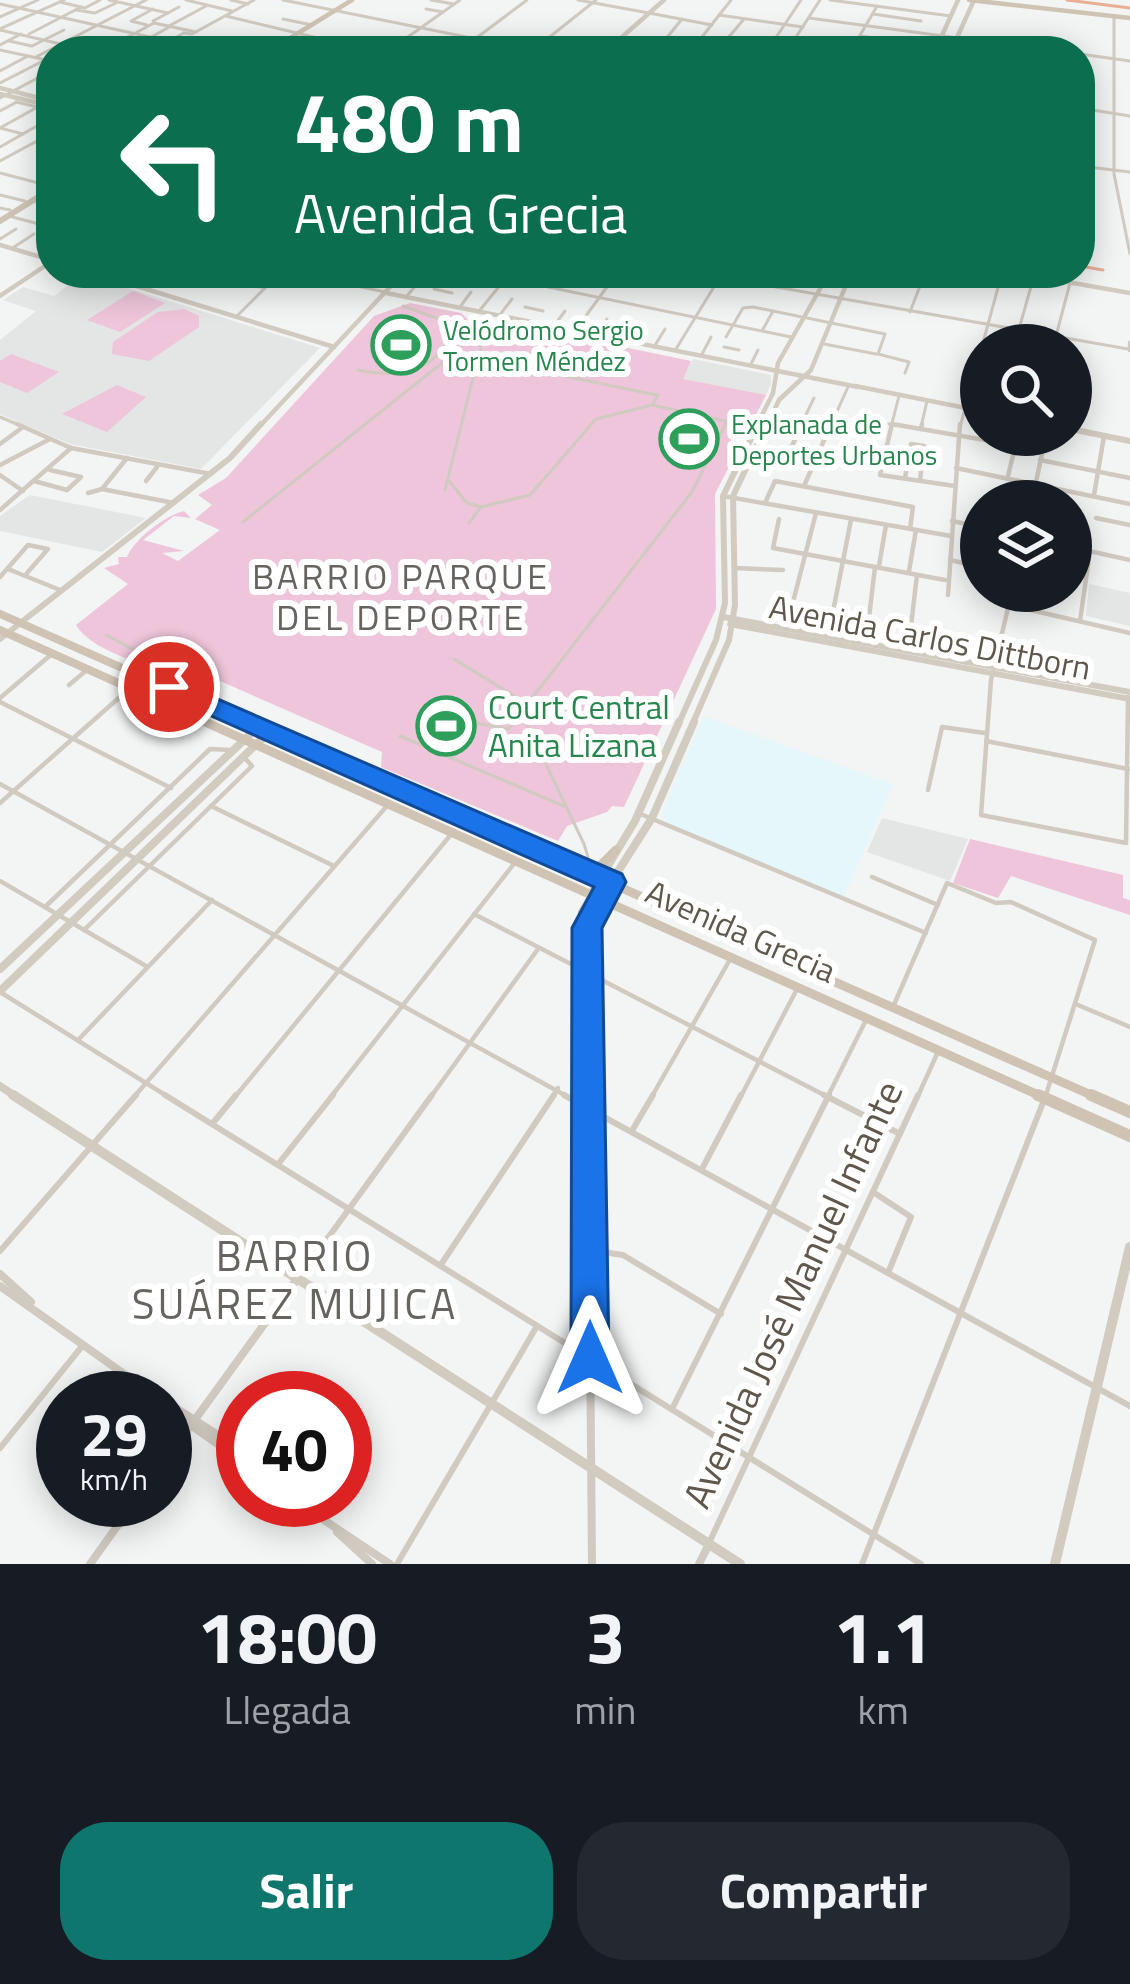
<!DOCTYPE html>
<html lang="es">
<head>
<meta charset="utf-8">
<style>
  body { margin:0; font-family:"Titillium Web",sans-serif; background:#242831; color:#f1f3f6; height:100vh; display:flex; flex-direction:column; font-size:45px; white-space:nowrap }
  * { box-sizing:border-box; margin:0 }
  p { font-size:39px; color:#9ea1a6 }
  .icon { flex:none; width:66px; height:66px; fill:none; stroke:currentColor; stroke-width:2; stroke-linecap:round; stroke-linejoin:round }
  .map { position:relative; height:1564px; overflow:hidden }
  .panel { display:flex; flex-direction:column; background:#171b24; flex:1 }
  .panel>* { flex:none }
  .hud { position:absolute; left:36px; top:36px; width:1059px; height:252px; border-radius:48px; box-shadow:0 6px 30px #0003; background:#0b6e4f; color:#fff; overflow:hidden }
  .controls { position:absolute; left:960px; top:324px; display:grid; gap:24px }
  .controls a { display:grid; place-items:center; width:132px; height:132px; border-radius:50%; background:#171b24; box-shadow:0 6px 30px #0003; font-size:60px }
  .speed { position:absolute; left:36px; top:1371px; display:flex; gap:24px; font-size:60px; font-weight:700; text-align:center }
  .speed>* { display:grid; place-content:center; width:156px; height:156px; border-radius:50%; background:#171b24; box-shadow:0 6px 30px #0003; line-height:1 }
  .speed small { font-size:30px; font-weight:400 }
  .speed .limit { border:18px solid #d22; background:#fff; color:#111 }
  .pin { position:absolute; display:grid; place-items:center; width:102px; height:102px; color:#fff; margin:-51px; border:6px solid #fff; border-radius:50%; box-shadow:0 3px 12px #0007 }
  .me { position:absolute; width:132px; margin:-66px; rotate:0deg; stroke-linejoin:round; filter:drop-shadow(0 0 9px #0008) }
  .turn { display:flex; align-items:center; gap:42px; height:252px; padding:0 60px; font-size:54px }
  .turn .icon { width:156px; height:156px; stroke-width:2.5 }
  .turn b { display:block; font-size:84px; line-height:102px }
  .eta { display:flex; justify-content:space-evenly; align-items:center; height:204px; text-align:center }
  .eta b { font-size:72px; font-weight:700; line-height:84px }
  .primary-button { display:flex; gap:24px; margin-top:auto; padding:24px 60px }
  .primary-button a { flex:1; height:138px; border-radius:48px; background:#0f766e; color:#fff; font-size:48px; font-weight:700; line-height:138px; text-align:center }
  .primary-button a+a { background:#242831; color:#f1f3f6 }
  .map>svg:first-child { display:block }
  .education { fill:#e4e6e5 }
  .medical { fill:#e6f7fb }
  .green { fill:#eec5da }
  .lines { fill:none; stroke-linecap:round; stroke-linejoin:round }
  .stream { stroke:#e8af95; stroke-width:3 }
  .pedestrian { stroke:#d0cac1; stroke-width:3 }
  .minor-far2 { stroke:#d0cac1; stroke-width:3 }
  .minor-far1 { stroke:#d0cac1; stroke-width:4.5 }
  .minor { stroke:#d0cac1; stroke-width:6 }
  .tertiary-far3 { stroke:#d0cac1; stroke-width:3 }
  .tertiary-far2 { stroke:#d0cac1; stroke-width:4.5 }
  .tertiary-far1 { stroke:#d0cac1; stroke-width:6 }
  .tertiary { stroke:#d0cac1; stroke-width:8 }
  .secondary-far3 { stroke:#d2cbc0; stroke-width:4.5 }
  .secondary-far2 { stroke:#d2cbc0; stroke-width:6 }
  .secondary-far1 { stroke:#d2cbc0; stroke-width:8 }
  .secondary { stroke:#d2cbc0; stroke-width:10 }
  .primary-far4 { stroke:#cfc4b4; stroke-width:4.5 }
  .primary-far3 { stroke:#cfc4b4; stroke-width:6 }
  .primary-far2 { stroke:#cfc4b4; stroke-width:8 }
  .primary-far1 { stroke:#cfc4b4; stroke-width:9 }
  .primary { stroke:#cfc4b4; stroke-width:12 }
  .route { fill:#1a73e8; stroke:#114b97; stroke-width:3 }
  .labels { text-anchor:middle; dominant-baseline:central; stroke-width:12; stroke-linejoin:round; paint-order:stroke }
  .far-leisure-label { font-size:27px; fill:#27864d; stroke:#fff; text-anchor:start }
  .street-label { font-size:33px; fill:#5f574b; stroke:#fff }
  .leisure-label { font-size:33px; fill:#27864d; stroke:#fff; text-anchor:start }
  .neighbourhood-label { font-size:36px; letter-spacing:3px; fill:#67645f; stroke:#fff }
  .near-street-label { font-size:39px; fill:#5f574b; stroke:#fff }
  .near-neighbourhood-label { font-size:42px; letter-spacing:3px; fill:#67645f; stroke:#fff }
</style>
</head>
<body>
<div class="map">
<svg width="1130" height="1564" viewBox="0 0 1130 1564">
  <rect width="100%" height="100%" fill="#f3f4f4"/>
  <g class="education">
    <polygon points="83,274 320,348 201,469 70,444 0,414 0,340 36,311 3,300 23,287 54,296"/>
    <polygon points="693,359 771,375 771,384 766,395 682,379"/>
    <polygon points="30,495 146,518 102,552 0,531 0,516"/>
    <polygon points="1089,584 1130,593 1130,626 1086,616"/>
    <polygon points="882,818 968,839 950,881 867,852"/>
  </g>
  <polygon class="medical" points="703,716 893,784 843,899 668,825 662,812"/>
  <g class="green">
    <polygon points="133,291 165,303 120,332 87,320"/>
    <path d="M 410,303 L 461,313 L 472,323 L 499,321 L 691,361 L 683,379 L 766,395 L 715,494 L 716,609 L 624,807 L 612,806 L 607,812 L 567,826 L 558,841 L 381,767 L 382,752 L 188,667 L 173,675 C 145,664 91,651 76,625 L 128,584 L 104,568 L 119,564 L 118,557 L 127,557 C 134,540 162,517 184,511 L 191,518 L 174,516 L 143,540 L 184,551 L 162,553 L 178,561 L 220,530 L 195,519 L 212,505 L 198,495 L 226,478 L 374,316 Z"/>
    <polygon points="184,309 199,316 199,327 149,361 112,354 113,342 158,312"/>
    <polygon points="11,354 59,372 27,393 0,382 0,361"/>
    <polygon points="117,385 146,397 107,432 62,414"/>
    <polygon points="970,839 1123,875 1123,898 1130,900 1130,915 1011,876 998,898 953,883"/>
  </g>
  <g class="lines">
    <g class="stream">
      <polyline points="1067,0 1130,8"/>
      <polyline points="1080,266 1103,270"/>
    </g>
    <g class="pedestrian">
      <polyline points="824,344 876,354"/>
      <polyline points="454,353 656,395"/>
      <path d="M 358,370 C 396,378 435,373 451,334 L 444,321 L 403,306"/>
      <polyline points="652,405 743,425"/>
      <polyline points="449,481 467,503 481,507"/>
      <polyline points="445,490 488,318"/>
      <polyline points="243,522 457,351 486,320"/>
      <polyline points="469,523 481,507 530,495 596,419 652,405 658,395"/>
      <polyline points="106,635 142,654"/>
      <polyline points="454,659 513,695 584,844 588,857 583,867"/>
      <polyline points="475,723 508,729 692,492 727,421"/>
      <polyline points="400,736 566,807"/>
    </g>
    <g class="minor-far2">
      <polyline points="109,0 168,13"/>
      <polyline points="186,0 232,11"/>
      <polyline points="231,0 248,4"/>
      <polyline points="431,0 454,4"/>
      <polyline points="830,0 951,16"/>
      <polyline points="60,2 85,8 100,0"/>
      <polyline points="0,4 37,12"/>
      <polyline points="426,9 443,12"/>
      <polyline points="76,10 95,13 116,3"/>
      <polyline points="649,13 712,25"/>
      <polyline points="873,14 921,21"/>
      <polyline points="719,15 803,27"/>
      <polyline points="226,16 372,51"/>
      <polyline points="0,17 38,0"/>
      <polyline points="1114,17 1114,174 1130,254"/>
      <polyline points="809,18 1055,51"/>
      <polyline points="283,19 312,25"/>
      <polyline points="153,21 179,7"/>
      <polyline points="147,25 131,21 153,9"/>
      <polyline points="169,26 206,6"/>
      <polyline points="0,30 91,51"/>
      <polyline points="184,33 192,34 254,0"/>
      <polyline points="29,34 81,7"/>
      <polyline points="860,36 909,43"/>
      <polyline points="9,41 32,46 64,30"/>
      <polyline points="792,43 837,51"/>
      <polyline points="0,45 21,34"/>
      <polyline points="113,45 154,23 196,32"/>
      <polyline points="857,45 899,51"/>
      <polyline points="79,48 99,38 119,42"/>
      <polyline points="721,48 740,51"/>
      <polyline points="130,49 171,26"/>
      <polyline points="0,50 51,61"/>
      <polyline points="98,51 111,45 140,51"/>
      <polyline points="152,51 184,33"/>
      <polyline points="459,51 527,0"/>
      <polyline points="532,51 596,0"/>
      <polyline points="656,51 682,19"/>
      <polyline points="691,51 731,0"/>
      <polyline points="717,51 744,19"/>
      <polyline points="767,51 801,0"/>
      <polyline points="787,51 820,0"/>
      <polyline points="851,51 877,6"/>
      <polyline points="1080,54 1130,61"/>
      <polyline points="36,57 146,0"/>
      <polyline points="0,71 28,56"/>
      <polyline points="0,83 45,60"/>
      <polyline points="0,98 51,71"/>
      <polyline points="16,102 51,110"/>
      <polyline points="1080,108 1130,116"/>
      <polyline points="0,111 17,102"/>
      <polyline points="0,128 43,104"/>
      <polyline points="0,128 23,134"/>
      <polyline points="39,133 51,135"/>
      <polyline points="0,147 51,118"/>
      <polyline points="0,161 39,140"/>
      <polyline points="1080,166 1130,172"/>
      <polyline points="0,173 50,186"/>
      <polyline points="0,195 25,201"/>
      <polyline points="33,201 51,205"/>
      <polyline points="0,208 10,210"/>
      <polyline points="9,216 50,227"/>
      <polyline points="0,239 16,229"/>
      <polyline points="14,247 34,234"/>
      <polyline points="191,273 265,288"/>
      <polyline points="295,273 385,292"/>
      <polyline points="480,273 791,337"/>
      <polyline points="697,273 1128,349"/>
      <polyline points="231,281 240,273"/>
      <polyline points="133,285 148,273"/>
      <polyline points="434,289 452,293"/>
      <polyline points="406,297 417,284"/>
      <polyline points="460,307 471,292"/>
      <polyline points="525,307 543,311"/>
      <polyline points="480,310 510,273"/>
      <polyline points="910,312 925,273"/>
      <polyline points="499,316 512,299"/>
      <polyline points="236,317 280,273"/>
      <polyline points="554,326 565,311"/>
      <polyline points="1019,329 1034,276"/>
      <polyline points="575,331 617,273"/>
      <polyline points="762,331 773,311"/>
      <polyline points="597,334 607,319"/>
      <polyline points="1056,336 1070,283"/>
      <polyline points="726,337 743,308 753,307 885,334 878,354 909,362 905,373"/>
      <polyline points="654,347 665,329"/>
      <polyline points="724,347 739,350"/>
      <polyline points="676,349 720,277"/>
      <polyline points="701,356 711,337"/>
      <polyline points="751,364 758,350"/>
      <polyline points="0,417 24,427"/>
      <polyline points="889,424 910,427"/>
      <polyline points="800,427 814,398"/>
      <polyline points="830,427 848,387"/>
      <polyline points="891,427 899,396"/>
      <polyline points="921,427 927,401"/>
      <polyline points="960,427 1002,273"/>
    </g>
    <g class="minor-far1">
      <polyline points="17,424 71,448 211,474"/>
      <polyline points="892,424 880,475 955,486"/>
      <polyline points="892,424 1043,450"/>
      <polyline points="921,429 922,424"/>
      <polyline points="0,444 23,427"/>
      <polyline points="754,454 813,467"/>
      <polyline points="1040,460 1130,478"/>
      <polyline points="785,461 802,424"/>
      <polyline points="0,465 50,439"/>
      <polyline points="956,468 1130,504"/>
      <polyline points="0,475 23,491"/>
      <polyline points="1008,476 1018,435"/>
      <polyline points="905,478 911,444 924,446 920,480"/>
      <polyline points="34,481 67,490 81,477 50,470"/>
      <polyline points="146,481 157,467"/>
      <polyline points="1036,482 1046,435"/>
      <polyline points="804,486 831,424"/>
      <polyline points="102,489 127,458"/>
      <polyline points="88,493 102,489 174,503"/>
      <polyline points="1094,495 1104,436"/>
      <polyline points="723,496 951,536"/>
      <polyline points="1027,501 1032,483"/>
      <polyline points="765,503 775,481 913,507 910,529"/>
      <polyline points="0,510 71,448"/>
      <polyline points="1096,518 1130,525"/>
      <polyline points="779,519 773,548 945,580"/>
      <polyline points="952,521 981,527"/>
      <polyline points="1071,547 1130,560"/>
      <polyline points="950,560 981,567"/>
      <polyline points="879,566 886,525"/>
      <polyline points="734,568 783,570"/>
      <polyline points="8,569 60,590"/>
      <polyline points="909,571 916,530"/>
      <polyline points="0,577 28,545 48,549 27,573"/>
      <polyline points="1012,591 991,680 981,815 1126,843 1128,697"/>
      <polyline points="948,595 960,424"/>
      <polyline points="1009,605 1130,633"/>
      <polyline points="1080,621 1090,551"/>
      <polyline points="786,629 816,513"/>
      <polyline points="828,637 851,520"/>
      <polyline points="866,643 875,567"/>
      <polyline points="908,651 917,575"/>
      <polyline points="69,685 88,669"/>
      <polyline points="0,698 53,653"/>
      <polyline points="0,702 171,788"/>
      <polyline points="986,741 1128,769"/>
      <polyline points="0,784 570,1098"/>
      <polyline points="928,790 942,727 985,733"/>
      <polyline points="0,803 130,688"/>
      <polyline points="211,806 334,866"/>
      <polyline points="638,813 926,933"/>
      <polyline points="872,877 938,905"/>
      <polyline points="0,881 146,966"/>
      <polyline points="45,907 210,749 230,750"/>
      <polyline points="474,914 830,1098"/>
      <polyline points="588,920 580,912 591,894"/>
      <polyline points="84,930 252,766 244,757"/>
      <polyline points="0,992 170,1098"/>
      <polyline points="1078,1005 1130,1027"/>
      <polyline points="893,1007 947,883 996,903 1011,902 1095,940 1045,1098"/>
      <polyline points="79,1039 212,900"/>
      <polyline points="133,1098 386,807"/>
      <polyline points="234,1098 453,832"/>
      <polyline points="330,1098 517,860"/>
      <polyline points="430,1098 538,949"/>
      <polyline points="552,1098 558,1088"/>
      <polyline points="651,1098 732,956"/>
      <polyline points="740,1098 796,991"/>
      <polyline points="827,1098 865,1022"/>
      <polyline points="917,1098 937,1054"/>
    </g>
    <g class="minor">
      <polyline points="165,1095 921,1564"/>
      <polyline points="564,1095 1130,1406"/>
      <polyline points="824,1095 900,1134"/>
      <polyline points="212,1124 236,1095"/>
      <polyline points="633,1129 653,1095"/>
      <polyline points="279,1163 333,1095"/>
      <polyline points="703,1167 741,1095"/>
      <polyline points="873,1192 911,1217 888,1273"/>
      <polyline points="589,1250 623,1255 721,1314"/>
      <polyline points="0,1251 136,1095"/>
      <polyline points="442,1263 554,1095"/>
      <polyline points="298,1279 432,1095"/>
      <polyline points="672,1409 829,1095"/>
      <polyline points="0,1448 83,1345"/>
      <polyline points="709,1543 918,1095"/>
      <polyline points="397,1564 537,1326"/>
      <polyline points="862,1564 1046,1095"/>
    </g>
    <g class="tertiary-far3">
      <polyline points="283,0 536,51"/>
      <polyline points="578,0 649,13"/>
      <polyline points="37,12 213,51"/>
      <polyline points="0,29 64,0"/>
      <polyline points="388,51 460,0"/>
    </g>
    <g class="tertiary-far2">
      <polyline points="0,245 51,260"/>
      <polyline points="94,273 334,347"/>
      <polyline points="0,296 51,262"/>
      <polyline points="1130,343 1130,350"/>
    </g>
    <polyline class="tertiary-far1" points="588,1098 587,928 601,899"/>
    <g class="tertiary">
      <polyline points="588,1095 592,1564"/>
      <polyline points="0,1274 31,1302"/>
      <polyline points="0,1286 158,1398"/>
      <polyline points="165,1401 215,1433 227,1450"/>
      <polyline points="165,1407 243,1462"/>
      <polyline points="165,1461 297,1279"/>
      <polyline points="294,1500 390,1564"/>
      <polyline points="337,1532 372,1564"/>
      <polyline points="90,1564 136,1500"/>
      <polyline points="699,1564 708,1546"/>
    </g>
    <g class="secondary-far3">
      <polyline points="606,51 664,0"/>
      <polyline points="935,51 958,0"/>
      <polyline points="951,51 974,0"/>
      <polyline points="0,88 51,101"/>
      <polyline points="0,94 39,103"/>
      <polyline points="1016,273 1130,293"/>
      <polyline points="386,293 858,387"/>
      <polyline points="855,386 981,411"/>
      <polyline points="259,427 403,273"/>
      <polyline points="756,427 773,393 778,363 829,273"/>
      <polyline points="766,427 779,400 811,370 851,273"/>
    </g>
    <g class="secondary-far2">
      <polyline points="1071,429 1130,441"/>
      <polyline points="723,617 1130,692"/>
      <polyline points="730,624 1130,699"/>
      <polyline points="0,639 230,458 261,424"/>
      <polyline points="678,725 716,640 725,603 723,496 758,424"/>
      <polyline points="692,725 729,640 735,605 733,496 767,424"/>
    </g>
    <g class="secondary-far1">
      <polyline points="591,894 635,821 679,722"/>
      <polyline points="601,898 652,818 694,722"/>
      <polyline points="0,969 258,727"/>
      <polyline points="0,991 269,732"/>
      <polyline points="0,1086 18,1098"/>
    </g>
    <g class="secondary">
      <polyline points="13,1095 740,1564"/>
      <polyline points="1055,1564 1130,1247"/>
    </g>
    <g class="primary-far4">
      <polyline points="969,0 1130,18"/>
      <polyline points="269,51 352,0"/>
    </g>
    <polyline class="primary-far3" points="0,221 51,189"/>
    <g class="primary-far2">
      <polyline points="0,614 251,725"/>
      <polyline points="0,630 212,725"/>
    </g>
    <g class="primary-far1">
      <polyline points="205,722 1045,1098"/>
      <polyline points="245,722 1098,1098"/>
      <polyline points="586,869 601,865 616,850"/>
    </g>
    <g class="primary">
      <polyline points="1038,1095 1130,1136"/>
      <polyline points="1091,1095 1130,1112"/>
    </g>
  </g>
  <polygon class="route" points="169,678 622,874 626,882 602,928 609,1358 603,1371 590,1377 577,1371 571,1358 572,928 594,887 160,693 156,687"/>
  <defs>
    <g id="stadium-ring" transform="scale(3)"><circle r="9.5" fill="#fff" stroke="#2e9e5b" stroke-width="1.5"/><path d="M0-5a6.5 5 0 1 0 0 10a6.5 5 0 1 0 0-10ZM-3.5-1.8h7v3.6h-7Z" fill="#2e9e5b"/></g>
  </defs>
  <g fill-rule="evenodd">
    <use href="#stadium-ring" x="401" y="345"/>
    <use href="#stadium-ring" x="689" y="439"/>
    <use href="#stadium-ring" x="446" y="726"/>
  </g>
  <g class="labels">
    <g class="far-leisure-label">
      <text x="443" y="329">Velódromo Sergio<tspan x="443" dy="31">Tormen Méndez</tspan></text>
      <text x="731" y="423">Explanada de<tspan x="731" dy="31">Deportes Urbanos</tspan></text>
    </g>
    <g class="street-label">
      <text transform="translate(930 637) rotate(11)">Avenida Carlos Dittborn</text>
      <text transform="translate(741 931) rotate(24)">Avenida Grecia</text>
    </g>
    <g class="leisure-label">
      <text x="488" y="707">Court Central<tspan x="488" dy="38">Anita Lizana</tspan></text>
    </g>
    <g class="neighbourhood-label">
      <text x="401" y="575">BARRIO PARQUE<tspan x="401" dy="41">DEL DEPORTE</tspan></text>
    </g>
    <g class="near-street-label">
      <text transform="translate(792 1294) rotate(-65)">Avenida José Manuel Infante</text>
    </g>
    <g class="near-neighbourhood-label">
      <text x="295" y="1255">BARRIO<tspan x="295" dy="48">SUÁREZ MUJICA</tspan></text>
    </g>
  </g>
</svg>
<div class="controls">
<a><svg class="icon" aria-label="search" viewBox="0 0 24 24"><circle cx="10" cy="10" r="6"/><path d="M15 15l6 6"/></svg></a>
<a><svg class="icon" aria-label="layers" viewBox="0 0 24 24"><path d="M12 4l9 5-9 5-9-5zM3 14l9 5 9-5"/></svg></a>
</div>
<div class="speed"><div>29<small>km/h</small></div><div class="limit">40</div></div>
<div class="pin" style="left:169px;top:687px;background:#d93025"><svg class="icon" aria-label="arrive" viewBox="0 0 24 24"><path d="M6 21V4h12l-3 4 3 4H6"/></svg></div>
<svg class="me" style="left:590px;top:1358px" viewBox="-20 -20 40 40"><path d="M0-17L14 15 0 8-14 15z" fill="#1a73e8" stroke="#fff" stroke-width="4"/></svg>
<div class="hud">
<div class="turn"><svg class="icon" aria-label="left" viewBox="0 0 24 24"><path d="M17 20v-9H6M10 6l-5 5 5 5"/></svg><div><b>480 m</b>Avenida Grecia</div></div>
</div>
</div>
<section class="panel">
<div class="eta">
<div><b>18:00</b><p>Llegada</p></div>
<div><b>3</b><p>min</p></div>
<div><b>1.1</b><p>km</p></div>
</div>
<div class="primary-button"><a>Salir</a><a>Compartir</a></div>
</section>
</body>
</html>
